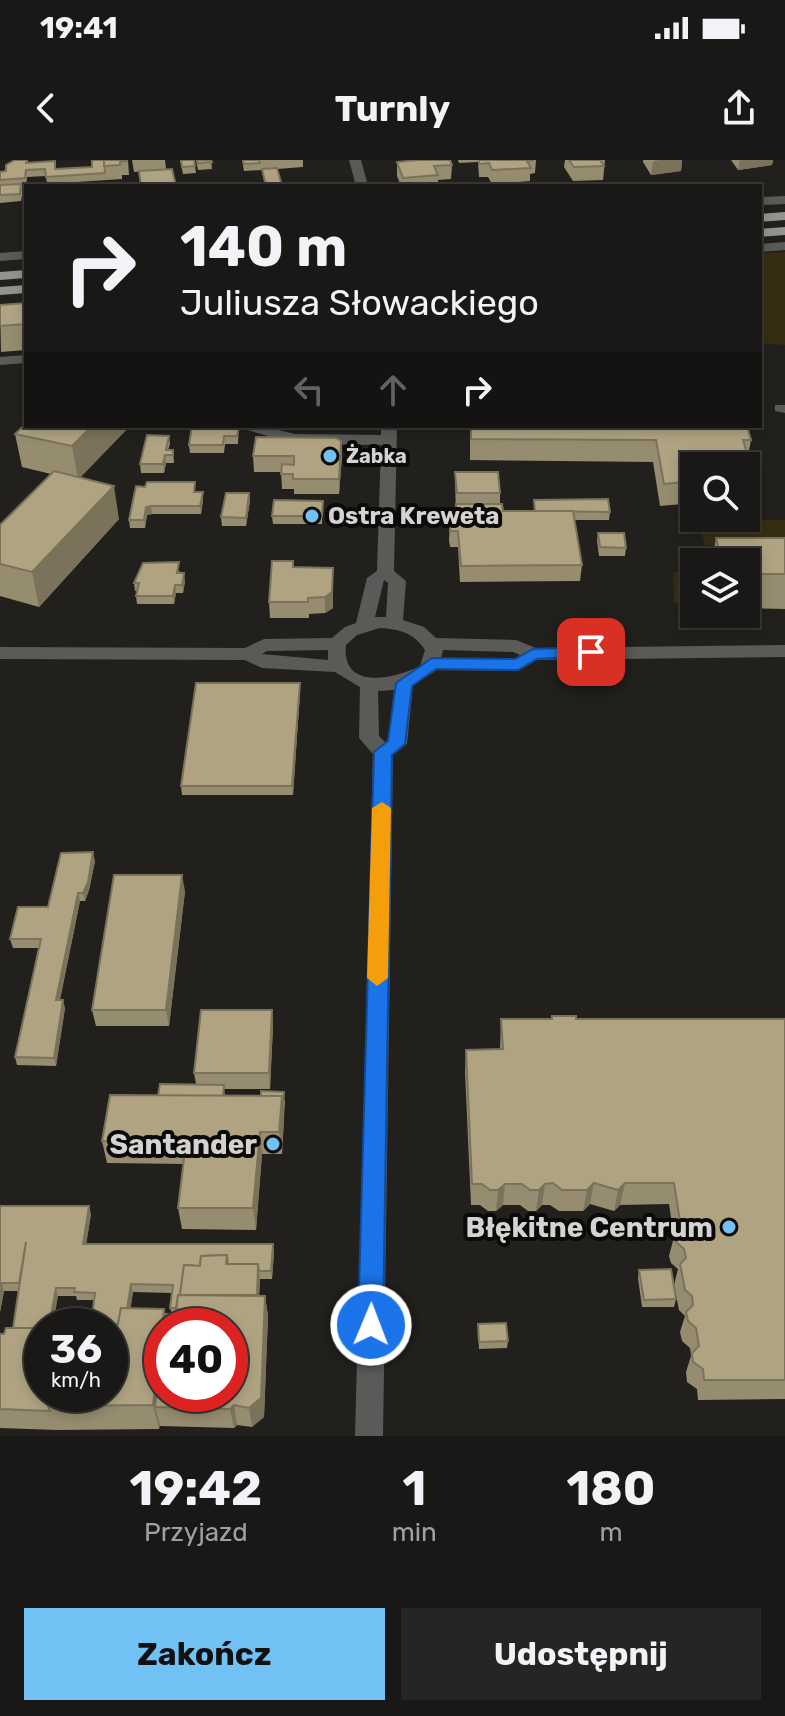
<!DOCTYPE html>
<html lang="pl">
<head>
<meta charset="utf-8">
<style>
  body { margin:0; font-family:Rubik,sans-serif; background:#262523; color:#f1f3f6; height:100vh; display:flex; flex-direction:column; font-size:30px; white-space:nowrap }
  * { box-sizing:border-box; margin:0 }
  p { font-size:26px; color:#9fa0a1 }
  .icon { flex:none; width:44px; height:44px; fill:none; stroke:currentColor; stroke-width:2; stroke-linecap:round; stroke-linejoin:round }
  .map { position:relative; height:1276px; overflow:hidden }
  .side { display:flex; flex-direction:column; background:#191816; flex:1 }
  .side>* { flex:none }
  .guide { position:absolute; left:24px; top:24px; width:738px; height:244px; border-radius:0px; box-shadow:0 4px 12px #0003,0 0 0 2px #373735; background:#191816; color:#f1f3f6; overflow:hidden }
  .controls { position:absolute; left:680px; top:292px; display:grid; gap:16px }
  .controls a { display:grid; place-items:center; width:80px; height:80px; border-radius:0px; background:#191816; box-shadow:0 4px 12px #0003,0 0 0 2px #373735; font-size:40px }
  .speed { position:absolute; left:24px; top:1148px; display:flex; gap:16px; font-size:40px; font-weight:700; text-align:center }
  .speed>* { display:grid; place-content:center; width:104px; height:104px; border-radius:50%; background:#191816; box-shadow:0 4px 12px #0003,0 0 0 2px #373735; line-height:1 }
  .speed small { font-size:20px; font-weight:400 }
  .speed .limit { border:12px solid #d22; background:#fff; color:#111 }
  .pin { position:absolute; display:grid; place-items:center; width:68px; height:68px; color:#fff; margin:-34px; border-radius:16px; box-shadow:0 4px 12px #0006 }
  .me { position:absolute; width:88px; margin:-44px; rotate:1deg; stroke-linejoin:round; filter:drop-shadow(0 0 6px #0008) }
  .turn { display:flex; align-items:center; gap:28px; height:168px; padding:0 24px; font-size:36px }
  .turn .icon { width:104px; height:104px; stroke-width:2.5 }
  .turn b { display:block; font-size:56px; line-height:68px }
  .lanes { display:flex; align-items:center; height:76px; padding:0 24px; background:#0003; justify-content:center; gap:40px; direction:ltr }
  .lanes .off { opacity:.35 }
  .eta { display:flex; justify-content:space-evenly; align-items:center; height:136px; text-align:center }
  .eta b { font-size:48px; font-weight:700; line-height:56px }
  .button { display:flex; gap:16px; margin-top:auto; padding:16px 24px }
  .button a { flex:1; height:92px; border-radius:0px; background:#72c1f5; color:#111; font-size:32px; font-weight:700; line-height:92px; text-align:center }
  .button a+a { background:#262523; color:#f1f3f6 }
  .status { display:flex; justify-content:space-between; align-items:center; height:56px; padding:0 40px; background:#191816; direction:ltr }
  .status svg { height:22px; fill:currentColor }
  header { display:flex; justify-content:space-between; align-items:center; height:104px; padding:0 24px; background:#191816; font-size:36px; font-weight:700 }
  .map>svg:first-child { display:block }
  .green { fill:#372d12 }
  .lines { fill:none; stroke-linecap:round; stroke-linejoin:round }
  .minor { fill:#5a5a58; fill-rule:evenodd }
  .major { fill:#94938f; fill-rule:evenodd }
  .wall { fill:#968c70; fill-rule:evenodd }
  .shaded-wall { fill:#7a725b }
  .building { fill:#afa382; stroke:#7a725b; stroke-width:2 }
  .route { fill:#1a73e8; stroke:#114b97; stroke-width:2 }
  .slow { fill:#f59e0b }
  .poi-dot { fill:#72c1f5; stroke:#0b0a09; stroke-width:3 }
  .labels { text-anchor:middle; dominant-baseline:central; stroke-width:8; stroke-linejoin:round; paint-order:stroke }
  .far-poi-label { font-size:20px; font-weight:bold; fill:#d4d3d1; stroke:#0b0a09; text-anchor:start }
  .poi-label { font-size:24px; font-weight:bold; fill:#d4d3d1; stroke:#0b0a09; text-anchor:start }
  .near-poi-label { font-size:28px; font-weight:bold; fill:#d4d3d1; stroke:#0b0a09; text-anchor:end }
</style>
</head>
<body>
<div class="status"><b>19:41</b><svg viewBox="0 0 49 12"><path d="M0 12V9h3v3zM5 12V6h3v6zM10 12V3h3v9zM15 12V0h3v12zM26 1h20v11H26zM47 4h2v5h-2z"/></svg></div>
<header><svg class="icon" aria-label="back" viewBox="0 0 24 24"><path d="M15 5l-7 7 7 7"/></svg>Turnly<svg class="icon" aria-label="share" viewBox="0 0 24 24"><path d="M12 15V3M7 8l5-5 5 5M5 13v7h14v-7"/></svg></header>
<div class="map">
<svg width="785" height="1276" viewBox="0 0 785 1276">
  <rect width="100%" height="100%" fill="#21201d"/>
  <g class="green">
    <polygon points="785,92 785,185 760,183 760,94"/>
    <polygon points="698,360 785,360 785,381 770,386 705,385"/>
    <polygon points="673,412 694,413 694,443 674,443"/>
  </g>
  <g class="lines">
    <g class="minor">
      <polygon points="349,0 361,0 368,26 356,26"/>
      <polygon points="785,36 785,44 760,45 760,37"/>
      <polygon points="785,82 785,90 760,92 760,84"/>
      <polygon points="26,91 26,99 0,101 0,93"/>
      <polygon points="26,195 26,203 0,205 0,197"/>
      <polygon points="775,245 785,245 785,253 775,251"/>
      <path d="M 234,266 L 261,266 L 295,274 L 381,275 L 381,266 L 397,266 L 394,411 L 406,421 L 403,460 L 424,467 L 436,478 L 516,480 L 536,488 L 785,485 L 785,497 L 537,500 L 518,511 L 437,510 L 413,525 L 407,584 L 393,595 L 383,1276 L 355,1276 L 373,594 L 359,578 L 360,527 L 335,512 L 262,508 L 245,500 L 0,499 L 0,487 L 245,488 L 264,479 L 332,478 L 345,467 L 356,463 L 367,418 L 377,411 L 381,285 L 295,284 ZM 384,420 L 388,423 L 386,457 L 375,457 ZM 380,468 C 399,469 414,473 425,490 L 420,506 C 395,519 341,531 346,485 L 357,475 ZM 328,490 L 328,500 L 262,494 L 267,491 ZM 443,490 L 513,492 L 520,495 L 514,499 L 441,498 ZM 394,530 L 388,581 L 385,582 L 379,576 L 378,531 Z"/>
    </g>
    <g class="major">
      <polygon points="785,52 785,60 760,62 760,54"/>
      <polygon points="785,67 785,75 760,77 760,69"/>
      <polygon points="26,110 26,118 0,120 0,112"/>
      <polygon points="26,125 26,133 0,135 0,127"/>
    </g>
  </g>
  <g class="wall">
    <polygon points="15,0 28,0 28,3 56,9 92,7 128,0 129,15 122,15 122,19 47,24 46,16 27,17 26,26 22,26 23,31 21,41 0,43 0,12 6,11"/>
    <polygon points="132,0 165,0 166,9 134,12"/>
    <polygon points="180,0 194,0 196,13 183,14"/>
    <polygon points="196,0 211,0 212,9 198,10"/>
    <polygon points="242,0 308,0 303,0 303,7 277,9 282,26 265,26 262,10 244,11"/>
    <polygon points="416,0 450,0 452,5 451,19 438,20 438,26 401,26 397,16 397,2 416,1"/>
    <polygon points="458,0 536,0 535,13 530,14 530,21 492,24 488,17 479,17 478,2 459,3"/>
    <polygon points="565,0 605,0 603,20 573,21 564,7"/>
    <polygon points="643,0 682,0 681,11 651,15 643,2"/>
    <polygon points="731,0 773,0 772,5 738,10"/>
    <polygon points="26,143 26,190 1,192 0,145"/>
    <polygon points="130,266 80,317 119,359 39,447 0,436 0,365 51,314 22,307 15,274"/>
    <polygon points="239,266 238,284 225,284 224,293 190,293 189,285"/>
    <polygon points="470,266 739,266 751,280 748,296 760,311 751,346 746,346 746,306 694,306 694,343 660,346 653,302 470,300"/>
    <polygon points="169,276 170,284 168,290 173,290 174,303 166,303 164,313 141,313 140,304"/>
    <polygon points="341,281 342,296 339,334 294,334 294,329 282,329 281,312 254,312 253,296"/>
    <polygon points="455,312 500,333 500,344 503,351 534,351 534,340 610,352 609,360 574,360 582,405 580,421 460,422 458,387 450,387 449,380 450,364 456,364"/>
    <polygon points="136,326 195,332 203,340 201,354 152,354 147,355 145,368 130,368 129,360"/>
    <polygon points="249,333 250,341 246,366 222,366 221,357"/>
    <polygon points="323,341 322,364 273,364 272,356"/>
    <polygon points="598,373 626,388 625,396 599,396 597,381"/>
    <polygon points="716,378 785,378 785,449 746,448 746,402 712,402"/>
    <polygon points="294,407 333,423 333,448 325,453 309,454 309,458 270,458 269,442"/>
    <polygon points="180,411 180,413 185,421 183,433 176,433 174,444 137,444 136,436 137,431 135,431 134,423"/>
    <polygon points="300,532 293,635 182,635 181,626"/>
    <polygon points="95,701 89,730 85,741 80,741 60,840 65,848 56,906 17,905 15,897 39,788 13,788 10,779 48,747"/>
    <polygon points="185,731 169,866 96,866 92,850"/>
    <polygon points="272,850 273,866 270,929 224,929 225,936 285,940 282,994 262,994 256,1070 182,1069 178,1048 183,1004 107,1003 102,981 158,936 196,924 194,913"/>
    <polygon points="501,859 785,859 785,1239 698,1240 697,1229 687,1222 686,1212 691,1196 690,1188 682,1181 680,1172 685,1156 679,1150 674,1125 678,1109 671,1103 669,1096 674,1077 669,1044 620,1045 614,1051 590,1044 583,1051 559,1051 550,1045 542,1045 536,1051 528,1051 520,1045 503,1045 496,1051 488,1051 480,1045 471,1045 465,912 466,890 500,889"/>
    <path d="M 0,1046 L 91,1054 L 86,1084 L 274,1092 L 272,1119 L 260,1119 L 259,1135 L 265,1136 L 268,1156 L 264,1257 L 252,1267 L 237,1265 L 234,1268 L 160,1266 L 160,1264 L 159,1269 L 57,1270 L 0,1268 L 0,1174 L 4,1174 L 13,1168 L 18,1131 L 4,1131 L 0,1152 ZM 133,1132 L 172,1133 L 170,1148 L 172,1154 L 165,1154 L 164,1149 L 130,1149 ZM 58,1136 L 76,1136 L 77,1140 L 94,1140 L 91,1164 L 42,1234 L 42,1166 Z"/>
    <polygon points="639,1110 676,1139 674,1147 642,1147 638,1118"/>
    <polygon points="478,1164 508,1181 507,1188 479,1189"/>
  </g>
  <g class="shaded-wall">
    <polygon points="661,0 682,0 681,11 651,15 653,1"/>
    <polygon points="740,0 773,0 772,5 738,10"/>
    <polygon points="92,266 130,266 78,320 72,286"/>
    <polygon points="341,281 342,296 339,334 339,319"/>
    <polygon points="165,295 166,303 164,313 163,304"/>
    <polygon points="114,326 119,359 39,447 32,412"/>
    <polygon points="203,332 203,340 201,354 200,346"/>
    <polygon points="249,333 250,341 246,366 246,358"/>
    <polygon points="151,346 152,354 147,355 145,368 144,360 146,347"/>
    <polygon points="333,408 333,448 325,453 325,437"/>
    <polygon points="184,413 185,421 183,433 182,425"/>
    <polygon points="175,425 176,433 174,444 173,436"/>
    <polygon points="300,523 300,532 293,635 292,626"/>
    <polygon points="93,692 95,701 89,730 85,741 83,733"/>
    <polygon points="182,715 185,731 169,866 166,850"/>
    <polygon points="78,733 80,741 58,848 56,840"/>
    <polygon points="63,840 65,848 56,906 54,898"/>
    <polygon points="272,850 273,866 270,929 269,913"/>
    <polygon points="284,932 284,958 282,994 279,972 282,936"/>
    <polygon points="260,972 262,994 256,1070 253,1048"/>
    <polygon points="594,1023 590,1044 583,1051 587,1030"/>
    <polygon points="625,1023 620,1045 614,1051 618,1030"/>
    <polygon points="505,1024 503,1045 496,1051 498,1030"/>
    <polygon points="545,1024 542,1045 536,1051 539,1030"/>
    <polygon points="89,1046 91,1054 85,1092 83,1084"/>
    <polygon points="273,1084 274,1092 272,1119 271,1111"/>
    <polygon points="258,1104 260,1119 258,1156 256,1141"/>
    <polygon points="2,1123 4,1131 0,1152 0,1131"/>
    <polygon points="131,1124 133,1132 125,1189 123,1181"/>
    <polygon points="56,1128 58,1136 53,1166 49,1166"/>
    <polygon points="265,1136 268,1156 264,1257 252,1267 249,1248"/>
    <polygon points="162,1168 162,1234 155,1247 160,1264 159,1269 153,1245"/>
    <polygon points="234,1245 237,1265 234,1268 230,1249"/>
  </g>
  <g class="building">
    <polygon points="15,0 27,0 26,3 55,1 55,9 92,7 92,0 104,0 105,13 46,17 45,9 26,10 25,18 0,20 0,12 6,11 6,5"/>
    <polygon points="104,0 127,0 127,1 120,2 120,5 104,6"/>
    <polygon points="181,0 194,0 195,6 182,7"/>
    <polygon points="197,0 211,0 212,2 198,3"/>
    <polygon points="243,0 259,0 260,3 244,4"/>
    <polygon points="418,0 450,0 452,5 434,6 438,15 403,18 397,2"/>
    <polygon points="479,0 534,0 527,1 531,8 492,10 489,3 479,4"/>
    <polygon points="569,0 600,0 604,6 574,7"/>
    <polygon points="277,8 282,26 266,26 262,9"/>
    <polygon points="172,9 176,26 141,26 139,11"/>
    <polygon points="21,24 20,34 0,35 0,25"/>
    <polygon points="26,143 26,164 0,166 0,145"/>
    <polygon points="26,264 26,266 92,266 72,286 15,274"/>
    <polygon points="192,266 239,266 237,276 224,276 223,285 189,285"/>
    <polygon points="471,266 747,266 751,280 743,280 748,297 756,297 760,311 752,311 756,324 746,324 746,306 694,306 694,321 664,324 656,280 471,279"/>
    <polygon points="147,275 169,276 166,290 173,290 173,295 165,295 163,304 140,304"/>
    <polygon points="256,277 336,278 341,281 339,319 293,319 293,314 281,314 282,304 294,305 294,296 253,296"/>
    <polygon points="54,311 114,326 32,412 0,404 0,365"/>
    <polygon points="455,312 498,312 500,333 457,333"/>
    <polygon points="147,322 195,322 194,332 203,332 200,346 151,346 146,347 144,360 129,360 136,326 145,327"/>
    <polygon points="226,333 249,333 246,358 221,357"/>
    <polygon points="608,339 610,352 535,351 534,340"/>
    <polygon points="274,340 323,341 322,356 272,356"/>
    <polygon points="456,344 502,344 503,351 573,351 582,405 461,406 458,371 450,371 450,364 458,364"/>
    <polygon points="598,373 624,373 626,388 600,387"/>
    <polygon points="716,378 785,378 785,414 746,414 746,402 722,402"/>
    <polygon points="272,401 293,401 293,407 333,408 332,432 325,437 308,438 308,442 269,442"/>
    <polygon points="179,402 177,413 184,413 182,425 175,425 173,436 136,436 139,423 134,423 143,403"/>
    <polygon points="196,523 300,523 292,626 181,626"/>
    <polygon points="93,692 88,722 83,733 78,733 56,840 63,840 54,898 15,897 41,779 10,779 18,747 48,747 61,693"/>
    <polygon points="114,715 182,715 166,850 92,850"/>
    <polygon points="201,850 272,850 269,913 194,913"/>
    <polygon points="552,856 576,856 576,859 785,859 785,1220 704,1220 703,1209 693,1202 692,1193 699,1186 696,1168 688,1161 686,1152 693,1145 692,1136 685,1130 680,1104 686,1098 684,1089 676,1082 675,1075 681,1068 674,1023 625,1023 618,1030 594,1023 587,1030 562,1030 553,1023 545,1024 539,1030 530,1030 522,1024 505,1024 498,1030 490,1030 482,1024 472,1024 466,890 503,889 501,859 552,859"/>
    <polygon points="160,924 224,925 223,936 158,936"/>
    <polygon points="261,931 284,932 283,947 282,936 261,936"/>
    <polygon points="110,935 282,936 279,972 260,972 253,1048 178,1048 186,982 102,981"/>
    <polygon points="0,1046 89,1046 83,1084 273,1084 271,1111 259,1111 258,1104 228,1104 227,1095 201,1096 200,1106 184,1105 180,1135 178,1135 176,1148 170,1148 173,1125 131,1124 127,1149 121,1148 118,1164 91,1164 95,1133 74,1132 75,1128 56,1128 49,1166 42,1166 42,1168 13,1168 26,1082 19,1123 2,1123 0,1131"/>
    <polygon points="227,1095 226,1104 258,1104 257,1135 180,1135 184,1105 200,1106 201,1096"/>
    <polygon points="671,1109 676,1139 644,1140 639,1110"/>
    <polygon points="178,1135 265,1136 261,1238 249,1248 234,1245 230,1249 155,1247 162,1184 162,1234 230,1234 230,1166 164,1166 165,1154 176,1154"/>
    <polygon points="121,1148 164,1149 153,1245 48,1246 50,1234 110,1234 110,1166 60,1166 61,1164 118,1164"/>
    <polygon points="506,1163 508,1181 479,1182 478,1164"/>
    <polygon points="6,1168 42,1168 42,1234 50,1234 48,1246 50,1251 0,1249 0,1174 4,1174"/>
  </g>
  <polygon class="route" points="591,487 600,492 597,496 537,499 518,510 436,509 412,526 405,584 392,595 383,1165 379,1173 371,1176 362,1173 358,1165 374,592 388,581 396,523 432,498 515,499 533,489"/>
  <polygon class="slow" points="382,642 391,648 388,818 377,826 367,818 372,648"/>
  <g class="poi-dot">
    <circle cx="330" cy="296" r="8"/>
    <circle cx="312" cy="356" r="8"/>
    <circle cx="273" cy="984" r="8"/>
    <circle cx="729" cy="1067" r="8"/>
  </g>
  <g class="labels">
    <g class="far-poi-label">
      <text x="346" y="296">Żabka</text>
    </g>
    <g class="poi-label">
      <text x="328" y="356">Ostra Kreweta</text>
    </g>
    <g class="near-poi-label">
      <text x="257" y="984">Santander</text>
      <text x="713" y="1067">Błękitne Centrum</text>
    </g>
  </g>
</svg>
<div class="controls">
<a><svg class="icon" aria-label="search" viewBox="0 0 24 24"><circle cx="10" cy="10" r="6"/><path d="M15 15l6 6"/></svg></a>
<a><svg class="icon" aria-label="layers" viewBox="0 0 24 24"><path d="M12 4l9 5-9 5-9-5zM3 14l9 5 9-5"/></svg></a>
</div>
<div class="speed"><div>36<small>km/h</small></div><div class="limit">40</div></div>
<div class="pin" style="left:591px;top:492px;background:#d93025"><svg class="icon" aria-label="arrive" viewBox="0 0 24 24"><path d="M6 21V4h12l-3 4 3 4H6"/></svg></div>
<svg class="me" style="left:371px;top:1165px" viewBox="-20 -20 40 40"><circle r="17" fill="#1a73e8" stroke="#fff" stroke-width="3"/><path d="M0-11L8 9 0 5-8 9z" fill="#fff"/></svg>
<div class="guide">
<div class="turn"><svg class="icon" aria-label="right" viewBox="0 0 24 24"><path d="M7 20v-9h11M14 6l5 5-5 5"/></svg><div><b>140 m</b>Juliusza Słowackiego</div></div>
<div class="lanes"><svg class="icon off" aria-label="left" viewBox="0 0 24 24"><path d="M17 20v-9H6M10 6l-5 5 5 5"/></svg><svg class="icon off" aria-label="ahead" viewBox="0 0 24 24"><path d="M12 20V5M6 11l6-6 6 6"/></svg><svg class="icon" aria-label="right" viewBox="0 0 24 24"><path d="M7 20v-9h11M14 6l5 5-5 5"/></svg></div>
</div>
</div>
<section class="side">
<div class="eta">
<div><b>19:42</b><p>Przyjazd</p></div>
<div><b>1</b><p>min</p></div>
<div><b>180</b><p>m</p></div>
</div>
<div class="button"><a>Zakończ</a><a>Udostępnij</a></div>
</section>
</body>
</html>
